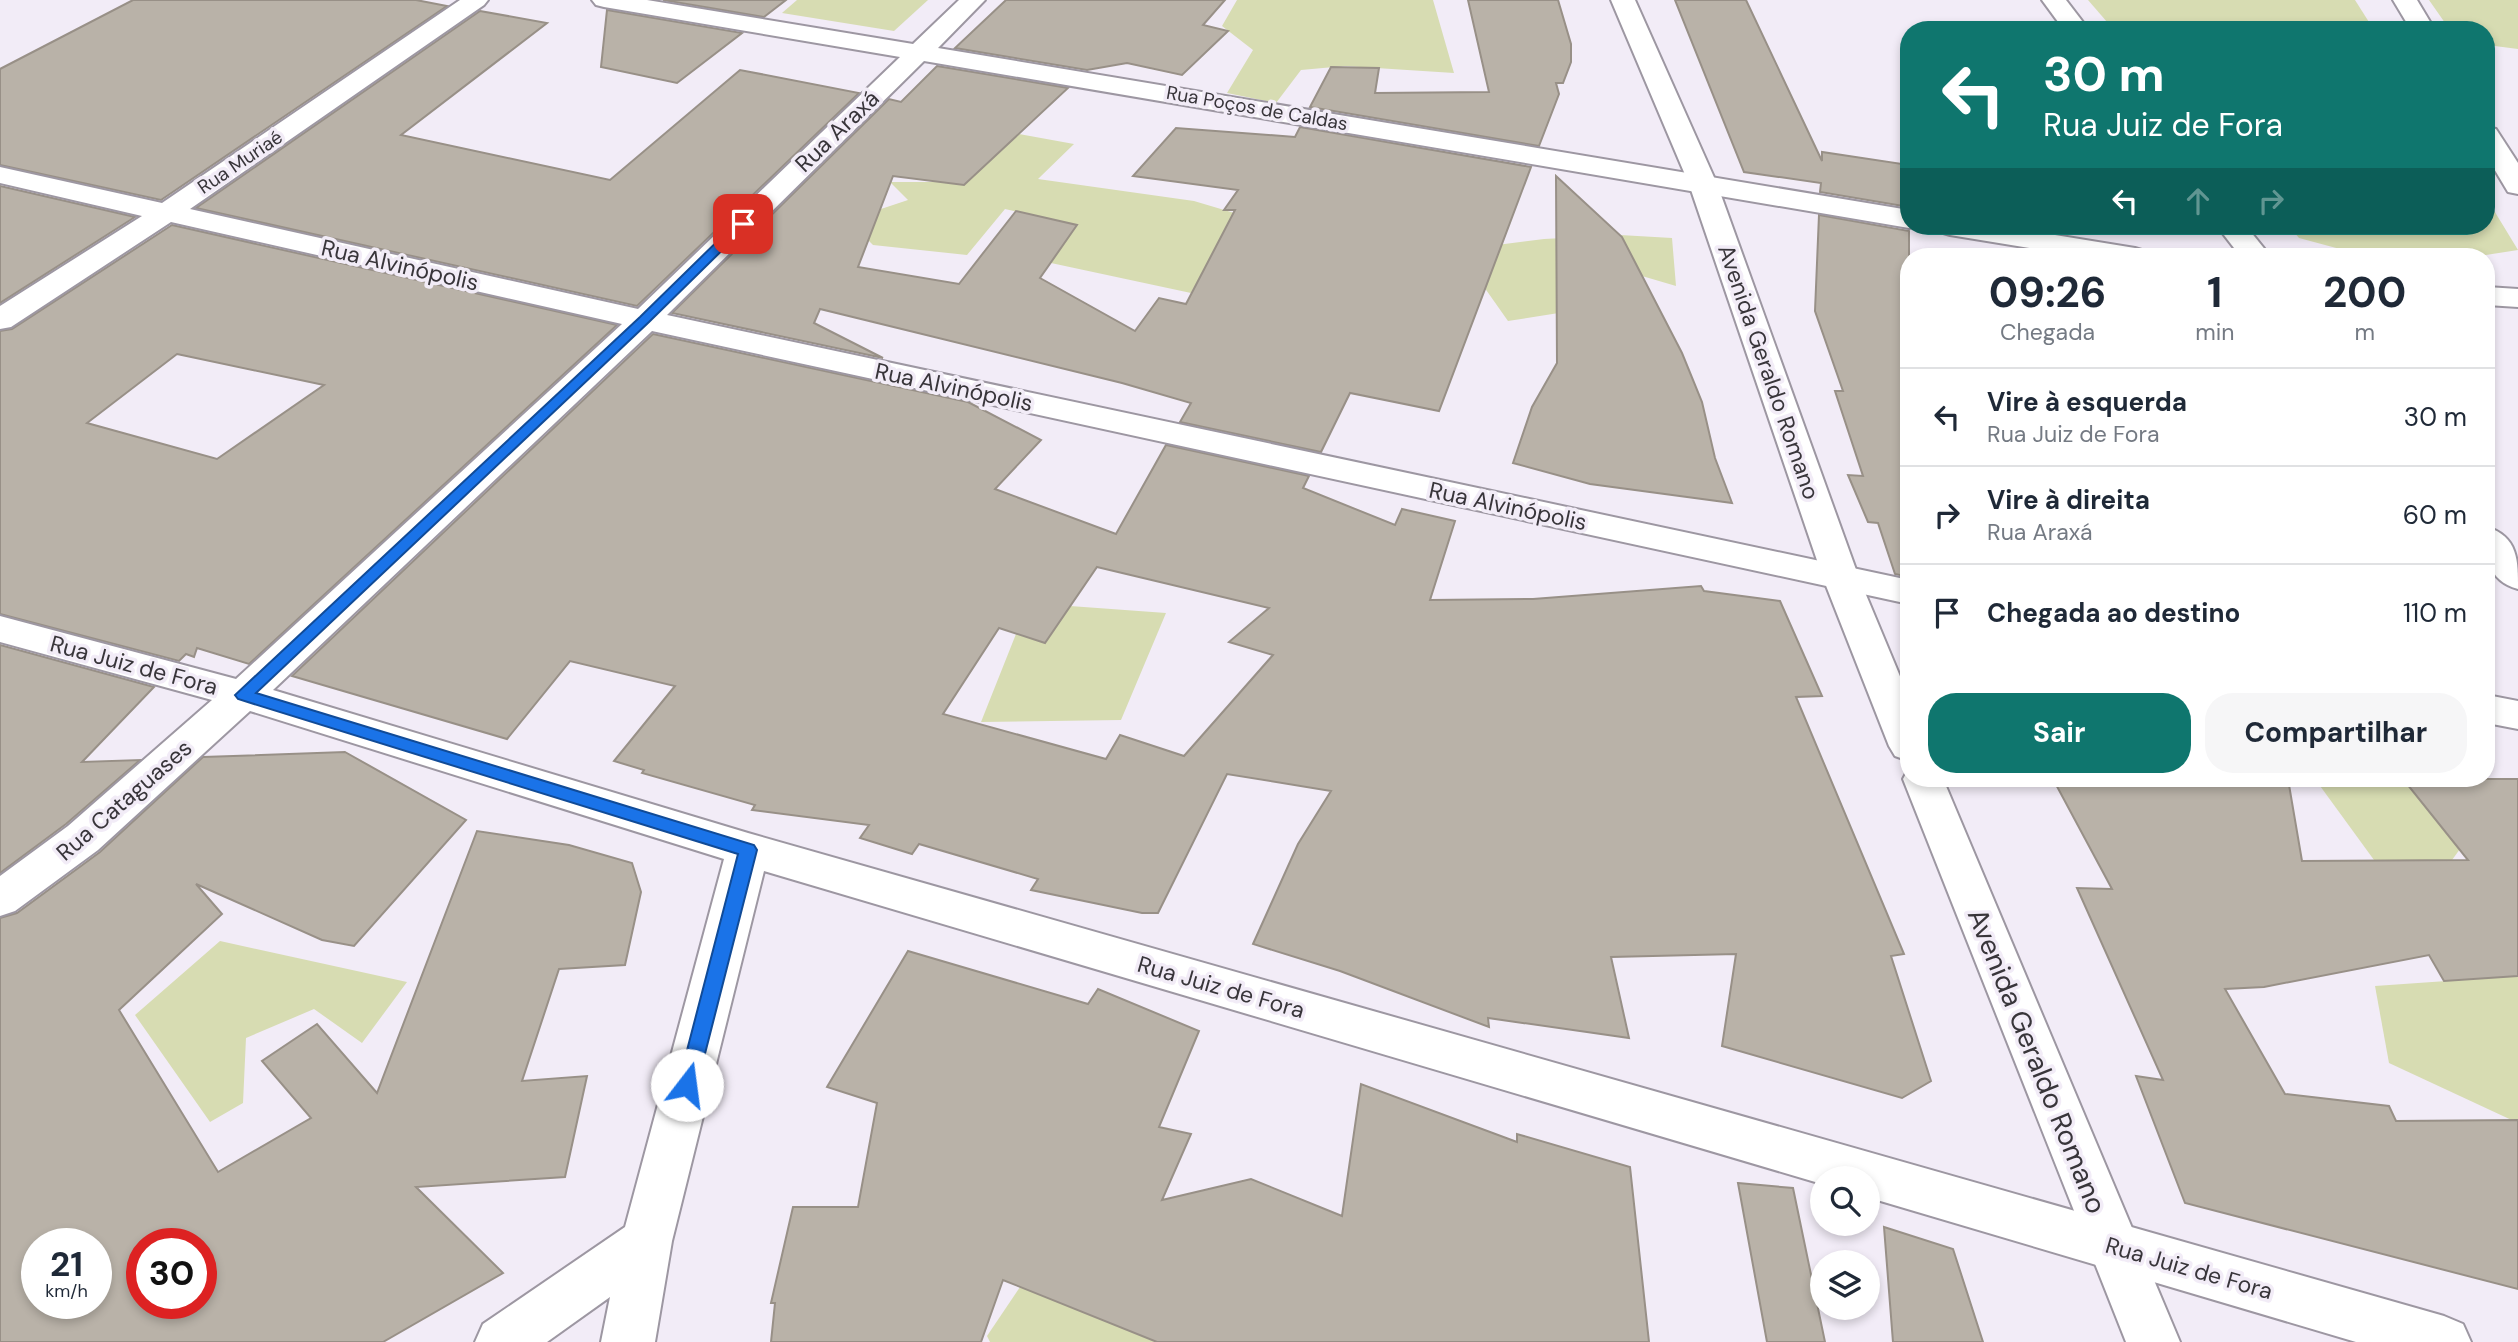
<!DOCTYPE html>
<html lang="pt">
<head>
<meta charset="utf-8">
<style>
  body { margin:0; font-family:"DM Sans",sans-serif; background:#f6f6f7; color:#1f2937; height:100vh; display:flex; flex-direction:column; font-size:26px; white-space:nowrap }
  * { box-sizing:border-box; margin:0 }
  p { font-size:23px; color:#747a83 }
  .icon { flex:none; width:38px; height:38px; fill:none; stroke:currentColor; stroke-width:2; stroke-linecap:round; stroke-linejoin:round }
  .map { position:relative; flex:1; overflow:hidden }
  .sheet { position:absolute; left:1900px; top:248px; width:595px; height:539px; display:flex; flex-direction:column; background:#fff; border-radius:28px; box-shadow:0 4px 10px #0003 }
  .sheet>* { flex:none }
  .hud { position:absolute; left:1900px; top:21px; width:595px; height:214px; border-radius:28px; box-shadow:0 4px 10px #0003; background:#0f766e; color:#fff; overflow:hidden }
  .controls { position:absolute; left:1810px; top:1166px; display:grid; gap:14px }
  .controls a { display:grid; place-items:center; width:70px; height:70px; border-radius:50%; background:#fff; box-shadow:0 4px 10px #0003; font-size:35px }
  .speed { position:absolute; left:21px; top:1228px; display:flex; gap:14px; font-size:35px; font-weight:700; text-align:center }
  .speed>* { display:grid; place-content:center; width:91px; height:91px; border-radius:50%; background:#fff; box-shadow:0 4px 10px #0003; line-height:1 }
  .speed small { font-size:18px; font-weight:400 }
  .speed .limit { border:10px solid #d22; background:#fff; color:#111 }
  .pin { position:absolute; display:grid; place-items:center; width:60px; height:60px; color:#fff; margin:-30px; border-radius:14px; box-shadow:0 4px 10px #0006 }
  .me { position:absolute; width:77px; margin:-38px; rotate:15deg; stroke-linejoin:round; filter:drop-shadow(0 0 5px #0008) }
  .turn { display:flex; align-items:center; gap:24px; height:147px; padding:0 28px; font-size:32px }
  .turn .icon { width:91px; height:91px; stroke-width:2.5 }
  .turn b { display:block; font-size:49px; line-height:60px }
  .lanes { display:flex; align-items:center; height:66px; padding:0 28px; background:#0003; justify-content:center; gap:35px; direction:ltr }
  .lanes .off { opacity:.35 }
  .eta { display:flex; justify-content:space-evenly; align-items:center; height:119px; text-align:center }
  .eta b { font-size:42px; font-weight:700; line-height:49px }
  .button { display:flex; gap:14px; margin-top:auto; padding:14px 28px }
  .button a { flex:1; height:80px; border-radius:28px; background:#0f766e; color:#fff; font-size:28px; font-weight:700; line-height:80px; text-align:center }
  .button a+a { background:#f6f6f7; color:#1f2937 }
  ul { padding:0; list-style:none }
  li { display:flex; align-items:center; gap:21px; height:98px; padding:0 28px; border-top:2px solid #e0e1e3 }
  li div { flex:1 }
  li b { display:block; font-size:26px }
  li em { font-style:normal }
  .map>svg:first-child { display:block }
  .green { fill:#d7dcb2 }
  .building { fill:#b9b2a8; stroke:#989087; stroke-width:2; fill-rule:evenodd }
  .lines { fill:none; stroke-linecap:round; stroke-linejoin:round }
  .street-casing { stroke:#9d97a2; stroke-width:4 }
  .primary-casing { stroke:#9d97a2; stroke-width:4 }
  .street { fill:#fff; fill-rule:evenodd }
  .primary { fill:#fff; fill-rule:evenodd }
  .route { fill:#1a73e8; stroke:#114b97; stroke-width:2 }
  .labels { text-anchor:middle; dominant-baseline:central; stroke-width:7; stroke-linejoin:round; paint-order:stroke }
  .far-street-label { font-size:19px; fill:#38353a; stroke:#f2ecf7 }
  .street-label { font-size:23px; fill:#38353a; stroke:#f2ecf7 }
  .near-street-label { font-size:28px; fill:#38353a; stroke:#f2ecf7 }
</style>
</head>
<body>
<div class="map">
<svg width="2518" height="1342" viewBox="0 0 2518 1342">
  <rect width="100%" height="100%" fill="#f2ecf7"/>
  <g class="green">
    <polygon points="797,0 928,0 894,31 782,13"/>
    <polygon points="1237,0 1433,0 1454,73 1345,66 1301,70 1276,103 1227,93 1253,50 1222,26"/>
    <polygon points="2088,0 2355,0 2374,30 2114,30"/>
    <polygon points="2429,0 2518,0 2518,49 2487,45 2487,30 2450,30"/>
    <polygon points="1019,134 1074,144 1038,179 1194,201 1308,235 1216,247 1191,293 1051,263 1076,225 1005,209 967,255 873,245 848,220 908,200 890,182 953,182"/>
    <polygon points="2487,199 2518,250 2473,257 2366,256 2299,238 2289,226 2487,226"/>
    <polygon points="1620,235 1672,238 1676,286 1608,266 1565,312 1508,321 1458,250 1544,239"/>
    <polygon points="1070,606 1166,613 1121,720 981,722 1016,634 1045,643"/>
    <polygon points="2315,779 2403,779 2460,849 2452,860 2374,860"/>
    <polygon points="220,941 407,982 362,1043 314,1009 246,1038 243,1103 210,1122 135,1015"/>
    <polygon points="2518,976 2518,1123 2389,1063 2375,986"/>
    <polygon points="1020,1287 1157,1342 990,1342 987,1336"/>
  </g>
  <g class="building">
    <polygon points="133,0 416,0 447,6 161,200 0,165 0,69"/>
    <polygon points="663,0 786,0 764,17"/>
    <polygon points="1006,0 1225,0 1203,25 1228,31 1182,75 1127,63 1087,70 955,48"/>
    <polygon points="1468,0 1558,0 1571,44 1571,62 1563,83 1556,83 1559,94 1539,146 1310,107 1331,67 1379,68 1375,93 1489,92"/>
    <polygon points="1675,0 1746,0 1822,161 1822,152 1909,165 1909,207 1820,192 1821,183 1744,172"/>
    <polygon points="607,10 742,33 677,83 601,67"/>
    <polygon points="480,11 547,23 401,135 610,180 740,70 859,93 637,306 196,208"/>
    <polygon points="937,66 1068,88 964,185 893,176 858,267 959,284 1016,211 1077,225 1040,278 1135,331 1159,298 1186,304 1235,210 1224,210 1238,190 1133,176 1176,128 1295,137 1300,127 1531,167 1439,411 1350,393 1321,452 1180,422 1191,403 1122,383 820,309 814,323 883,358 672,313 889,99 901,102"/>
    <polygon points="1556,176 1622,237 1682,353 1702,402 1715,458 1732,503 1590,484 1513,463 1532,407 1557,363"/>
    <polygon points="0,186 135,217 0,303"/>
    <polygon points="1819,215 1909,231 1909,577 1895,574 1878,523 1868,522 1848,475 1863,476 1835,391 1843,391 1815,311"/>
    <path d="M 172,225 L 617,325 L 249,664 L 197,648 L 194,657 L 186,654 L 179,661 L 0,614 L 0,331 L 12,329 ZM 177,354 L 324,385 L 217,459 L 87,423 Z"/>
    <path d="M 653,334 L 968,402 L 1041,440 L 995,489 L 1116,534 L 1166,445 L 1309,476 L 1303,488 L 1395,525 L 1402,509 L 1455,521 L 1430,600 L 1533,599 L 1701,586 L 1704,591 L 1780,601 L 1822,696 L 1796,697 L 1904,954 L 1891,956 L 1931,1081 L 1902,1098 L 1722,1046 L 1736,954 L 1611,957 L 1629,1038 L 1488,1018 L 1489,1027 L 1340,971 L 1253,944 L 1298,844 L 1331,791 L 1227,774 L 1158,913 L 1142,913 L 1031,890 L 1038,879 L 919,844 L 912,854 L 860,838 L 869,825 L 752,810 L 755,805 L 642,773 L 644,770 L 614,761 L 675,686 L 570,661 L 507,739 L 292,676 ZM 1097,567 L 1269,608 L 1229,642 L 1273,655 L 1184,756 L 1120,735 L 1106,759 L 943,714 L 999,628 L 1045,643 Z"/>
    <polygon points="0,645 154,687 82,762 140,760 66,824 0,873"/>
    <path d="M 345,752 L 466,820 L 354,946 L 322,940 L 196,884 L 222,914 L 119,1010 L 218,1172 L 311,1118 L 262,1061 L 317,1024 L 377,1093 L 477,831 L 569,845 L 632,863 L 641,892 L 625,965 L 559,969 L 522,1081 L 587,1076 L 565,1177 L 416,1187 L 503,1273 L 383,1342 L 0,1342 L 0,918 L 17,913 L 100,852 L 203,757 ZM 37,1244 L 96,1244 L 96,1304 L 37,1304 ZM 142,1244 L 201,1244 L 201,1304 L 142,1304 Z"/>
    <polygon points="2053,779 2288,779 2302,861 2468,860 2403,779 2518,779 2518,976 2444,981 2429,955 2264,987 2225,989 2285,1094 2389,1106 2396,1121 2518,1120 2518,1289 2185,1203 2136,1076 2163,1080 2077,888 2112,889"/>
    <polygon points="908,951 1088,1004 1098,989 1199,1031 1159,1127 1191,1134 1162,1200 1251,1179 1342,1216 1361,1084 1517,1142 1517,1134 1630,1167 1649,1342 1157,1342 1003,1280 981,1342 771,1342 775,1303 771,1303 793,1207 858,1207 877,1103 827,1087"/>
    <polygon points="1738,1183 1793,1188 1825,1342 1767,1342"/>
    <polygon points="1884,1227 1953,1249 1983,1342 1893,1342"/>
  </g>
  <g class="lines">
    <g class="street-casing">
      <g id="street">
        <polygon points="460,0 488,0 484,5 190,209 638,309 900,57 604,7 596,5 592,0 647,0 913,44 959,0 985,0 938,48 1909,210 1909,226 1916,226 1909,228 924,61 667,315 1909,580 1909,604 652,331 273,690 748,833 2444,1316 2463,1324 2471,1342 2356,1342 1867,1197 1867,1178 1822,1178 1822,1184 764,871 672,1241 655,1342 601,1342 610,1297 547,1342 475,1342 483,1324 625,1227 724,859 250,711 98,850 15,911 0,916 0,876 68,826 212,700 0,642 0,616 236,679 622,324 171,222 11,327 0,329 0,306 142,216 0,183 0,167 162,203"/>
        <polygon points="2042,0 2066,0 2089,30 2064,30"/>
        <polygon points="2393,0 2417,0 2435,30 2411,30"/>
        <polygon points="2487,127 2496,129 2518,163 2518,194 2508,192 2487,157"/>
        <polygon points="1936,226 2000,226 2135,248 2145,251 2150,257 2084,257 1950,235 1940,232"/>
        <polygon points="2217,226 2246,226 2271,257 2241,257"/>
        <polygon points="2487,287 2518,289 2518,307 2487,305"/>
        <path d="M 2487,527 C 2518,537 2518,560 2518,589 C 2486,580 2486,556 2487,527 Z"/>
        <polygon points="2487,695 2518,701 2518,729 2487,723"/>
      </g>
    </g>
    <g class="primary-casing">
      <g id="primary">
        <polygon points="1611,0 1635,0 1717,184 1859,578 1909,698 1909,761 1895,756 1889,746 1823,578 1689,184"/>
        <polygon points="1909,768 1909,779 1943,779 2180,1342 2126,1342 1903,779"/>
      </g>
    </g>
    <use href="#street" class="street"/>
    <use href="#primary" class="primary"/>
  </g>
  <polygon class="route" points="738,221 749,224 649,322 256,693 754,845 757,850 697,1085 694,1091 687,1093 680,1091 678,1085 738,854 238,699 235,695 640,317"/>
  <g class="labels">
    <g class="far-street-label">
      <text transform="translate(1257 108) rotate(10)">Rua Poços de Caldas</text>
      <text transform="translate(240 162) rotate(-34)">Rua Muriaé</text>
    </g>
    <g class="street-label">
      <text transform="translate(837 131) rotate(-44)">Rua Araxá</text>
      <text transform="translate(400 265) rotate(13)">Rua Alvinópolis</text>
      <text transform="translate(1769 372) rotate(71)">Avenida Geraldo Romano</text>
      <text transform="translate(954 387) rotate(12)">Rua Alvinópolis</text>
      <text transform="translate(1508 506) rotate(12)">Rua Alvinópolis</text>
      <text transform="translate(134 665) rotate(15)">Rua Juiz de Fora</text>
      <text transform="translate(124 800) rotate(-41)">Rua Cataguases</text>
      <text transform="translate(1221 987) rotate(16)">Rua Juiz de Fora</text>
      <text transform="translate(2189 1268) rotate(16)">Rua Juiz de Fora</text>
    </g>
    <g class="near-street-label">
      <text transform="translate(2037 1061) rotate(68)">Avenida Geraldo Romano</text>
    </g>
  </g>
</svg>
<div class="controls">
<a><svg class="icon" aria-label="search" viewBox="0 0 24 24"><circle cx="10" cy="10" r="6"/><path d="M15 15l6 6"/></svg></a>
<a><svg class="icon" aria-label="layers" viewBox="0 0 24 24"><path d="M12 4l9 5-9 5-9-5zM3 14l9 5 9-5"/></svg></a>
</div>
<div class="speed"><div>21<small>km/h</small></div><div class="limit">30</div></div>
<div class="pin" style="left:743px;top:224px;background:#d93025"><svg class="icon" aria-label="arrive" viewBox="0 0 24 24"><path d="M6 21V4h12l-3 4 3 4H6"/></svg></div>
<svg class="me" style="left:687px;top:1085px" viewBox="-20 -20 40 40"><circle r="19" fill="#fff"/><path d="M0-13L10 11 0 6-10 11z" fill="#1a73e8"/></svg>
<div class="hud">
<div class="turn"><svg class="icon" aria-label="left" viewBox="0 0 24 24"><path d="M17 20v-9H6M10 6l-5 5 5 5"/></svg><div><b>30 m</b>Rua Juiz de Fora</div></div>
<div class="lanes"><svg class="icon" aria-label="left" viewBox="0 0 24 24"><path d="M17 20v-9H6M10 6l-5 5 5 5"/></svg><svg class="icon off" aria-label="ahead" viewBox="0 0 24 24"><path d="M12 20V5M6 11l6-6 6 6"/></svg><svg class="icon off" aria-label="right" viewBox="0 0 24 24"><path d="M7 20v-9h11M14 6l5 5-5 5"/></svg></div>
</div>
<section class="sheet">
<div class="eta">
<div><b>09:26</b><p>Chegada</p></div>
<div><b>1</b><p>min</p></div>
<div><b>200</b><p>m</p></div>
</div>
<ul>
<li><svg class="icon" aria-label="left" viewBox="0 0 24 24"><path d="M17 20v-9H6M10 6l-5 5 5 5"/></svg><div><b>Vire à esquerda</b><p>Rua Juiz de Fora</p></div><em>30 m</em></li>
<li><svg class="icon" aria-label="right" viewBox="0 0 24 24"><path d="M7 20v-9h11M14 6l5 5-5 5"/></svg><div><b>Vire à direita</b><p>Rua Araxá</p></div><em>60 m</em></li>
<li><svg class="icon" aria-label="arrive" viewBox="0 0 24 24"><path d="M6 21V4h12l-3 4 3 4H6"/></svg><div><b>Chegada ao destino</b></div><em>110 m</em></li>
</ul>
<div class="button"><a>Sair</a><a>Compartilhar</a></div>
</section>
</div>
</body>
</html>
